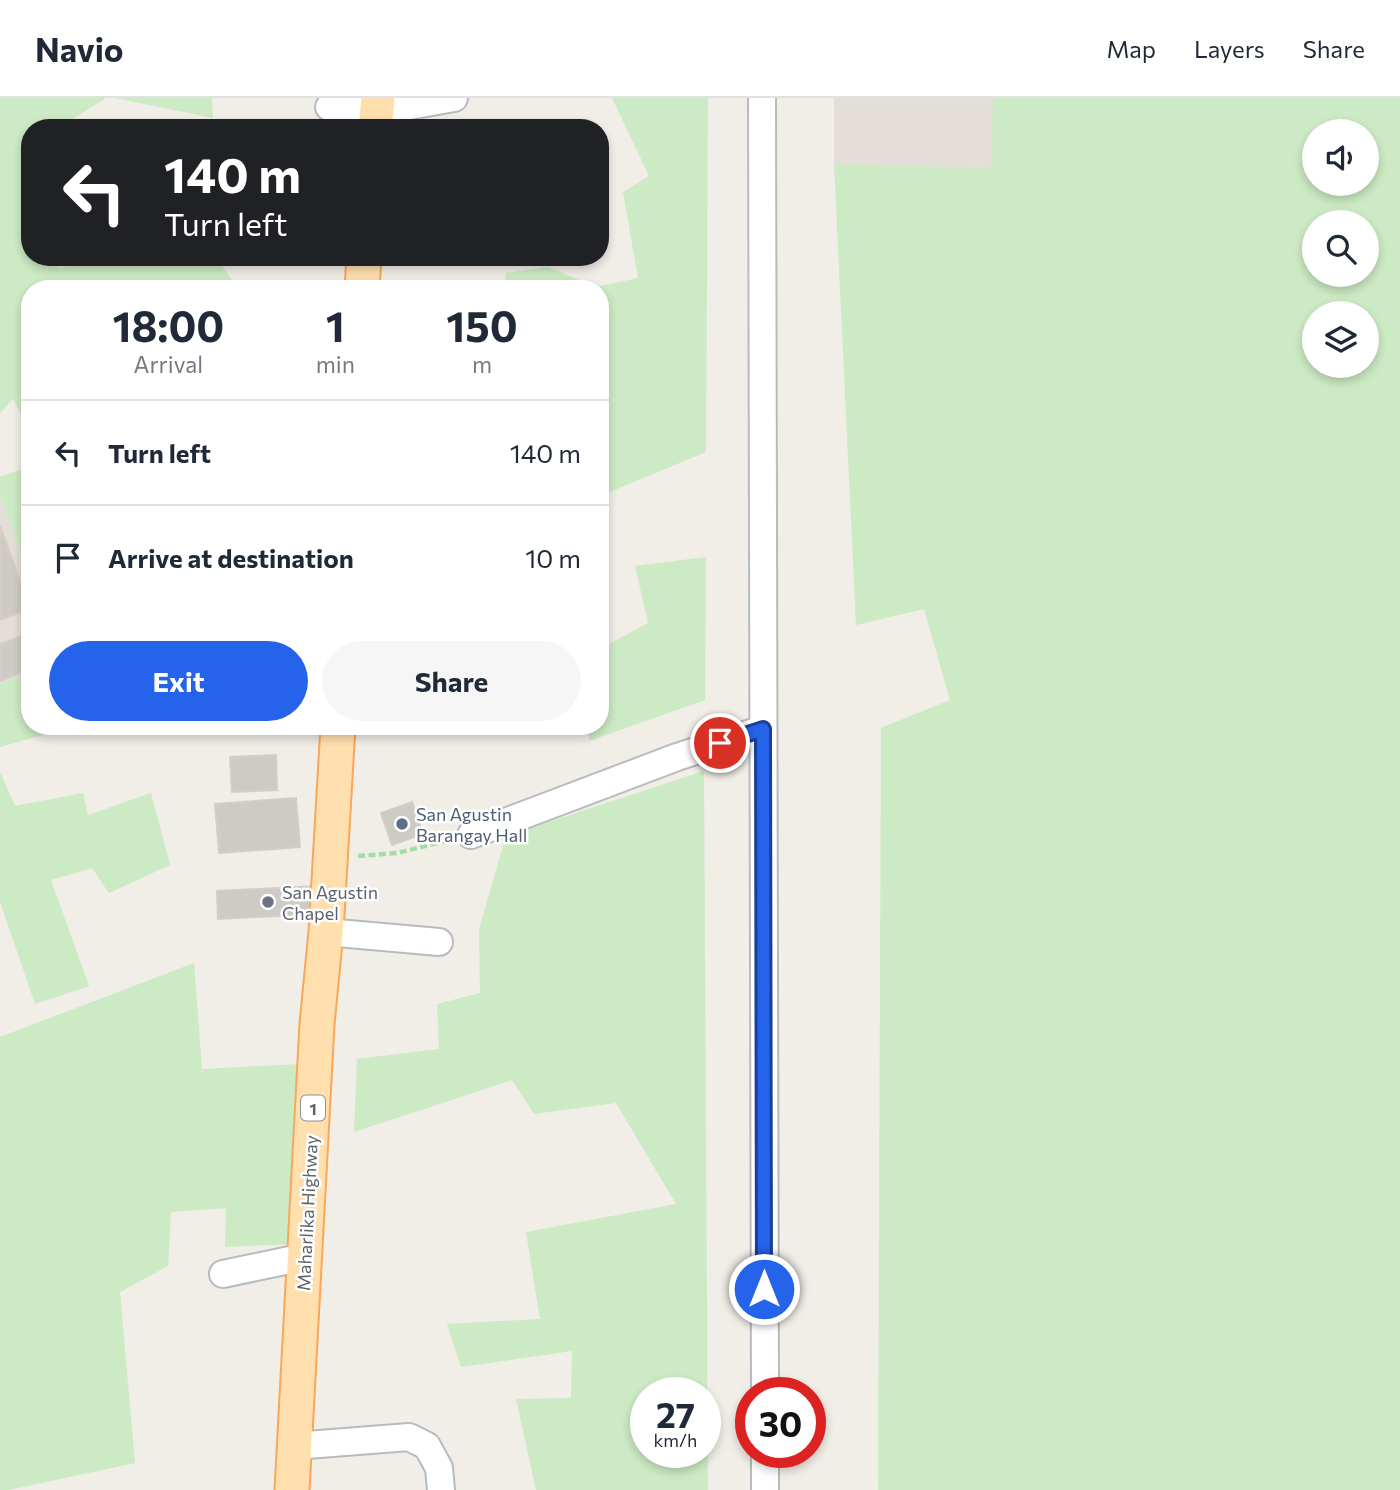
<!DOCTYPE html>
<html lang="en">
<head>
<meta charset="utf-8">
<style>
  body { margin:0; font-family:Commissioner,sans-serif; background:#f6f6f7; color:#1f2937; height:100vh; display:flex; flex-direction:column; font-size:26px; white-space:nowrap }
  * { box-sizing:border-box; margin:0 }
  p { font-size:23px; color:#747a83 }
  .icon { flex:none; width:38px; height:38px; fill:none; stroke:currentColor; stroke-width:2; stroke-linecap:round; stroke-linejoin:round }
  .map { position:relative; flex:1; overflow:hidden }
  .drawer { position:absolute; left:21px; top:182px; width:588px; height:455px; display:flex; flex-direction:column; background:#fff; border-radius:28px; box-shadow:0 4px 10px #0003 }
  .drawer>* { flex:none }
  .top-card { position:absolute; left:21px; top:21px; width:588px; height:147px; border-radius:28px; box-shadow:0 4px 10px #0003; background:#202124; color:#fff; overflow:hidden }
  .buttons { position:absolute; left:1302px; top:21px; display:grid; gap:14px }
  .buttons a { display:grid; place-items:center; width:77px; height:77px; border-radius:50%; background:#fff; box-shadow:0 4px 10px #0003; font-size:35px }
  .speed { position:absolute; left:630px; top:1279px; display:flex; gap:14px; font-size:35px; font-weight:700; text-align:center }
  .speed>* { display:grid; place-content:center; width:91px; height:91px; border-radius:50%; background:#fff; box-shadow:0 4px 10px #0003; line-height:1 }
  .speed small { font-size:18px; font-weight:400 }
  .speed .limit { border:10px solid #d22; background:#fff; color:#111 }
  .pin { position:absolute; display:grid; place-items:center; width:60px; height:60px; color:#fff; margin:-30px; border:4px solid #fff; border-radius:50%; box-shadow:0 2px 7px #0007 }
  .me { position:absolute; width:77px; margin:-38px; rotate:0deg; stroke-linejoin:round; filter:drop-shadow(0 0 5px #0008) }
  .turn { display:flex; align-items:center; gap:24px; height:147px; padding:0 28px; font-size:32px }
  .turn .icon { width:91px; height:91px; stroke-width:2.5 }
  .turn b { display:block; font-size:49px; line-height:60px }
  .eta { display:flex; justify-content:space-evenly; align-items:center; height:119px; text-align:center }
  .eta b { font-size:42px; font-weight:700; line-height:49px }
  .button { display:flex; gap:14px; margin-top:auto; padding:14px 28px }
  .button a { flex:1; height:80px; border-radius:42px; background:#2563eb; color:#fff; font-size:28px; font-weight:700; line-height:80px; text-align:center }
  .button a+a { background:#f6f6f7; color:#1f2937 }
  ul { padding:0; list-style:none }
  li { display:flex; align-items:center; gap:21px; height:105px; padding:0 28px; border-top:2px solid #e0e1e3 }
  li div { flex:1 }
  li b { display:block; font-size:26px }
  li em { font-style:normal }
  header { display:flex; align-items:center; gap:42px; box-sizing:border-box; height:98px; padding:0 35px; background:#fff; border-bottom:2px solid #e0e1e3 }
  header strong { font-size:33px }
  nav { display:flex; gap:38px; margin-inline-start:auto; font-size:24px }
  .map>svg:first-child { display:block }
  .education { fill:#e3ded8 }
  .green { fill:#cceac3; fill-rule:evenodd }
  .building { fill:#cecac6; stroke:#d6cdc5; stroke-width:2 }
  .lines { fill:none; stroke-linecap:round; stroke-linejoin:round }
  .minor-casing { stroke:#b7bbbe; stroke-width:30 }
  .major-casing { stroke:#f9a758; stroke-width:37 }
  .path { stroke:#a5dca6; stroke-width:4.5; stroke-dasharray:7 3.5; stroke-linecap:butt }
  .minor { stroke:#fff; stroke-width:26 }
  .major { stroke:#ffdfae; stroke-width:33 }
  .route-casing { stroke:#184099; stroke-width:18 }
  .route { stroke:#2563eb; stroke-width:12 }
  .service-dot { fill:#5c6f8a; stroke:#fff; stroke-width:2.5 }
  .worship-dot { fill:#6b7280; stroke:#fff; stroke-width:2.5 }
  .labels { text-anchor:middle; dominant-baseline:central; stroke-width:5; stroke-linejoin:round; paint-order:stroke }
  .shield { fill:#fff; stroke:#8e9395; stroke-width:2 }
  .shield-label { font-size:16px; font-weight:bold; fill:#5e6568 }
  .service-label { font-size:18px; fill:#4e5e75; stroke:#fff; text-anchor:start }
  .worship-label { font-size:18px; fill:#5b616d; stroke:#fff; text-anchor:start }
  .street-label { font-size:18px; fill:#5e6568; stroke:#fff }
</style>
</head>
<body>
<header>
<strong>Navio</strong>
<nav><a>Map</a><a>Layers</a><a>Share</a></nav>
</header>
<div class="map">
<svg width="1400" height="1392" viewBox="0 0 1400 1392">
  <rect width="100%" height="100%" fill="#f1ede7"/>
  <g class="education">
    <polygon points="834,0 993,0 992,70 834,66"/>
    <polygon points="0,398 30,475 30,574 0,586"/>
  </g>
  <g class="green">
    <polygon points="0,0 106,0 58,30 30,30 30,159 39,159 61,170 86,159 216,159 238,191 30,191 30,333 13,301 0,315"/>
    <polygon points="115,0 212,0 213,20"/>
    <polygon points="612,0 708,0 706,354 600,398 600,191 566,191 565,188 552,191 504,191 506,175 548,169 596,189 638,180 623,94 649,78"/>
    <path d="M 993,0 L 1400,0 L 1400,1392 L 878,1392 L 881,630 L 950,602 L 924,511 L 856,527 L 834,66 L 991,70 ZM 1314,33 L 1367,33 L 1367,86 L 1314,86 ZM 1314,124 L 1367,124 L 1367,177 L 1314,177 ZM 1314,215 L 1367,215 L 1367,268 L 1314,268 Z"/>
    <polygon points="30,368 30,475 0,398 0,379"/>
    <polygon points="706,459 705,602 589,643 588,628 600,628 600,551 648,525 635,468"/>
    <polygon points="30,574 30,628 76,628 0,649 0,586"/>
    <path d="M 704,673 L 708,1392 L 536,1392 L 516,1301 L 571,1300 L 572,1253 L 461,1269 L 447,1226 L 540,1221 L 526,1134 L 676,1106 L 616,1005 L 534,1016 L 512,982 L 354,1034 L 357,961 L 439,951 L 437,906 L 480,895 L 479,831 L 506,738 ZM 646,1295 L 705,1295 L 705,1354 L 646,1354 Z"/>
    <polygon points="0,674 15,708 83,695 88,717 151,695 170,767 109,795 92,770 51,782 89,888 35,906 0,804"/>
    <polygon points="194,865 202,971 301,966 291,1146 225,1149 226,1110 171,1114 168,1168 120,1194 135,1365 9,1392 0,1392 0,939"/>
  </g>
  <g class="building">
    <polygon points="0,428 30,511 0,522"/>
    <polygon points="30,535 30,571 0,583 0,546"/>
    <polygon points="276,657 277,692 232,694 230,659"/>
    <polygon points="296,700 300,749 219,755 215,706"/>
    <polygon points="412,704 423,736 392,747 381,715"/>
    <polygon points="318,788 319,816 218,821 217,793"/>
  </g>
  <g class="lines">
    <g class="minor-casing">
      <g id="minor">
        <polyline points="762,0 765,1295"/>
        <polyline points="329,9 376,14 454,0"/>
        <polyline points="471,737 677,659 763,631"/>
        <polyline points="326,834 439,844"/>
        <polyline points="223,1176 304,1159"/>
        <polyline points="294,1348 409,1339 427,1348 439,1370 441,1392"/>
        <polyline points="765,1354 765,1392"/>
      </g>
    </g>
    <g class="major-casing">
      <g id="major">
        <polyline points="375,30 378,0"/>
        <polyline points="362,191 364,159"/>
        <polyline points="292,1392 317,926 326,834 338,628"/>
      </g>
    </g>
    <polyline class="path" points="358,758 397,755 446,743"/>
    <use href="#minor" class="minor"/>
    <use href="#major" class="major"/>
  </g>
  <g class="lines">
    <g class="route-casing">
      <polyline id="route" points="720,645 763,631 764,1191"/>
    </g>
    <use href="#route" class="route"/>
  </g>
  <circle class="service-dot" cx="402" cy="726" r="7"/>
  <circle class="worship-dot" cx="268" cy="804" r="7"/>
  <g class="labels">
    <rect class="shield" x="301" y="997.5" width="24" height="25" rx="5"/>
    <g class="shield-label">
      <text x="313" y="1010">1</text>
    </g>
    <g class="service-label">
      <text x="416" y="716">San Agustin<tspan x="416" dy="21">Barangay Hall</tspan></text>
    </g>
    <g class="worship-label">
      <text x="282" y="794">San Agustin<tspan x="282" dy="21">Chapel</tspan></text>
    </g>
    <g class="street-label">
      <text transform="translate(307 1115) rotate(-87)">Maharlika Highway</text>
    </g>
  </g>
</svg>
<div class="buttons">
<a><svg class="icon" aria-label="sound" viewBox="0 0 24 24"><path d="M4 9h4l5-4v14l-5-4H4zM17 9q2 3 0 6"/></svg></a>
<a><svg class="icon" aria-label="search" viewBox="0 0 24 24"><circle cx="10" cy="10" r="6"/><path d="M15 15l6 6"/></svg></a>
<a><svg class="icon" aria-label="layers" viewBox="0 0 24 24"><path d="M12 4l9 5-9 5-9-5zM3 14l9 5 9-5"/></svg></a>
</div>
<div class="speed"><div>27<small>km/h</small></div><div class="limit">30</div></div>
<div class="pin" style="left:720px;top:645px;background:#d93025"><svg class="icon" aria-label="arrive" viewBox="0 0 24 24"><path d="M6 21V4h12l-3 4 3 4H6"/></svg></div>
<svg class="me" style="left:764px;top:1191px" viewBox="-20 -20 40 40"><circle r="17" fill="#2563eb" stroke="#fff" stroke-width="3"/><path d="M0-11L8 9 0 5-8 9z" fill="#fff"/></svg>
<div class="top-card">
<div class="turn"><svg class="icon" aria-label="left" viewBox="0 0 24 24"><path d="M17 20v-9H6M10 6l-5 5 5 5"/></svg><div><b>140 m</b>Turn left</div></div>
</div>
<section class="drawer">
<div class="eta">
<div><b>18:00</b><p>Arrival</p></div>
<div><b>1</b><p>min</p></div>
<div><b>150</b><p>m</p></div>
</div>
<ul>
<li><svg class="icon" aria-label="left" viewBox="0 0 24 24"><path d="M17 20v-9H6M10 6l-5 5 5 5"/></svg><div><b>Turn left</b></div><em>140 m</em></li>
<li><svg class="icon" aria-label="arrive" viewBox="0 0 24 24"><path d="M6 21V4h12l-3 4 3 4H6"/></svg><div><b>Arrive at destination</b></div><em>10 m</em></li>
</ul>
<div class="button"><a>Exit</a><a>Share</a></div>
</section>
</div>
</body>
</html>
